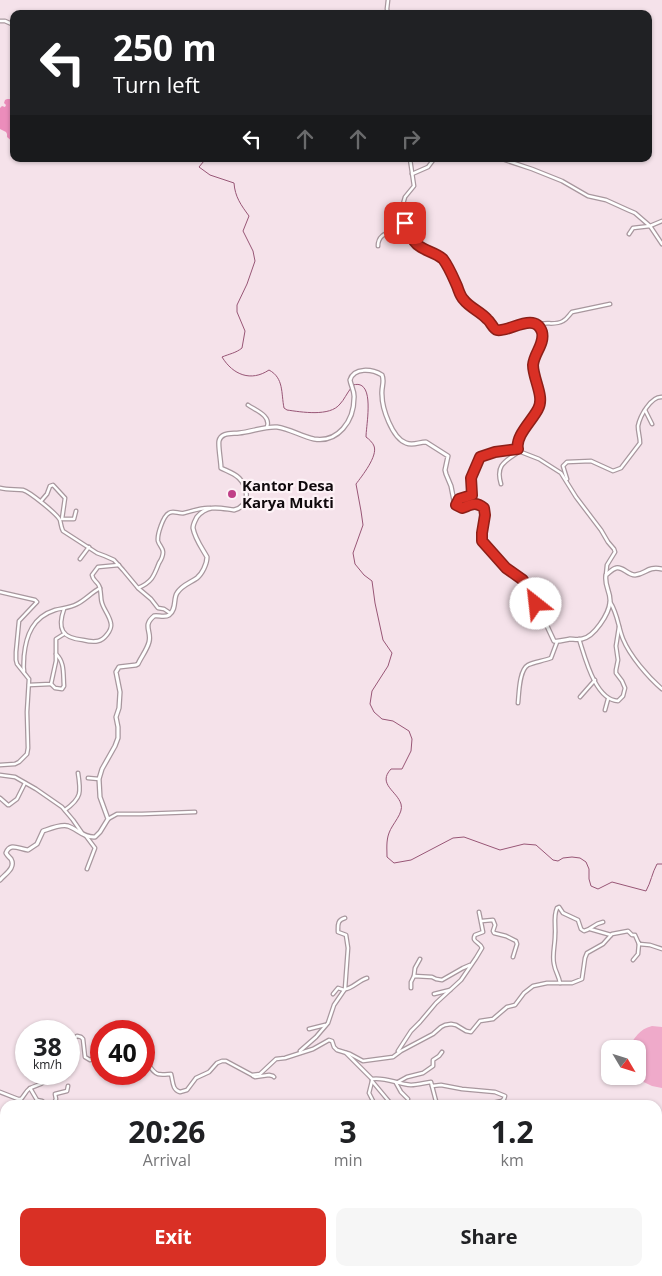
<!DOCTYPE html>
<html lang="en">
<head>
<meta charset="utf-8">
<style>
  body { margin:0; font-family:"Open Sans",sans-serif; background:#f6f6f6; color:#202124; height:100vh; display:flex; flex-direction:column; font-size:19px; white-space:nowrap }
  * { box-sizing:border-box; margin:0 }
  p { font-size:16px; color:#757577 }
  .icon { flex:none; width:28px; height:28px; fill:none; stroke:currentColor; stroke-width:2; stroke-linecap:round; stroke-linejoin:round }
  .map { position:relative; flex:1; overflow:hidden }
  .panel { position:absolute; left:0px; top:1100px; width:662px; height:176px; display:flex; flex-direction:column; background:#fff; border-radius:15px 15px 0 0; box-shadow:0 1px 4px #0004 }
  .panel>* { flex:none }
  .top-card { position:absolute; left:10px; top:10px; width:642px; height:152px; border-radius:10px; box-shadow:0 1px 4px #0004; background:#202124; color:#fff; overflow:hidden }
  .needle { width:32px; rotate:128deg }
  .fabs { position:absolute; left:601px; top:1040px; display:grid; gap:10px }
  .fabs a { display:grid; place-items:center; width:45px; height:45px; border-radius:10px; background:#fff; box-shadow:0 1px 4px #0004; font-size:25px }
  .speed { position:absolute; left:15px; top:1020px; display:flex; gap:10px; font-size:25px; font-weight:700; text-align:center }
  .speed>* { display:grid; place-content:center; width:65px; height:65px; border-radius:50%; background:#fff; box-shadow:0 1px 4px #0004; line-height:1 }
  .speed small { font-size:12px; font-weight:400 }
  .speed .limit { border:8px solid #d22; background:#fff; color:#111 }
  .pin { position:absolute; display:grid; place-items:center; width:42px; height:42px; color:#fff; margin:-21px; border-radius:10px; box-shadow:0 2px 8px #0006 }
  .me { position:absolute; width:55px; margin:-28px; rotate:331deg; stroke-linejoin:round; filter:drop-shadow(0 0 4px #0008) }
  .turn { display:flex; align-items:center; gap:18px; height:105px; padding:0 20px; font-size:22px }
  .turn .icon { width:65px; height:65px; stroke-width:2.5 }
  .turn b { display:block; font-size:35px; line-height:42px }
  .lanes { display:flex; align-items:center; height:48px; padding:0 20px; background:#0003; justify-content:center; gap:25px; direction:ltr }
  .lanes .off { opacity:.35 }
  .eta { display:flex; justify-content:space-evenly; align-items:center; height:85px; text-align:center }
  .eta b { font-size:30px; font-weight:700; line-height:35px }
  .action { display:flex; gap:10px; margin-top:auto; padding:10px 20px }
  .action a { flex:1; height:58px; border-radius:10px; background:#d93025; color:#fff; font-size:20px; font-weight:700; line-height:58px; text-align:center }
  .action a+a { background:#f6f6f6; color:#202124 }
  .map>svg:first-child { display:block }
  .green { fill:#efaaca }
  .forest { fill:#eb8dbb }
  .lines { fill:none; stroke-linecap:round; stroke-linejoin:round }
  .stream { stroke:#985676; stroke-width:1 }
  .minor-casing { stroke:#a8979e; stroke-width:5 }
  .tertiary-casing { stroke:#a8979e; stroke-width:5.5 }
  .minor { stroke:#fff; stroke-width:2.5 }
  .tertiary { stroke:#fff; stroke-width:3 }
  .route-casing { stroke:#8d1f18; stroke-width:12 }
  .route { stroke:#d93025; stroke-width:9 }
  .poi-dot { fill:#c03f87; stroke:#fdf2f6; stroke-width:2 }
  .labels { text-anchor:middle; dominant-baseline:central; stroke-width:4.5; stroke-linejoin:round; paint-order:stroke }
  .poi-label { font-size:15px; font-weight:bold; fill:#0f090c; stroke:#fdf2f6; text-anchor:start }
</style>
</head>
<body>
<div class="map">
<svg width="662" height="1276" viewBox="0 0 662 1276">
  <rect width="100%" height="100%" fill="#f5e2ea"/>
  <path class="green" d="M 652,1026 L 662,1027 L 662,1088 L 652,1086 L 631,1076 L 638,1076 L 638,1049 L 627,1049 C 635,1038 639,1029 652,1026 Z"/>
  <polygon class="forest" points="7,99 14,99 14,143 7,137 7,134 6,132 0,129 0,108 2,106 5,107 6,105 4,103 5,100"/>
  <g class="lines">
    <g class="stream">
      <path d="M 208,159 L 204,161 L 199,167 L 210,175 L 234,183 C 235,197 241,205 249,216 L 243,231 L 253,251 L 255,261 L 247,284 L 237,305 L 237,312 L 245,331 L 242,348 C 236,353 229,354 222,357 C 233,375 251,382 269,370 C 284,378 281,393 284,408 L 287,410 C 301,412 330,417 340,404 C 344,400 347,393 351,388"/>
      <path d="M 353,385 C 376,378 366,425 366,437 C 369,439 373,443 374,446 C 378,456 362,476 356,484 L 361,511 L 363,525 L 353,553 L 355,564 L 364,575 L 372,581 L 375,603 L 383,640 L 392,653 L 388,666 L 372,691 L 370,704 L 374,712 L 382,719 L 393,721 L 409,731 L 412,739 L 411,751 L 402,769 L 391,769 C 377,784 397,791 401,804 C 404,813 392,824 389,833 C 386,841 387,849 387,857 L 394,863 L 411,860 L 453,838 L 464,837 L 500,850 L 524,844 L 536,845 L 553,860 L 558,861 L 563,858 L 572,857 L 580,858 L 586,862 L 589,869 L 589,879 L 591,886 L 598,889 L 612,882 L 646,891 C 651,882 652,873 657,864 L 662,864"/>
    </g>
    <g class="minor-casing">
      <g id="minor">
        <polyline points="388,14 387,9 388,0"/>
        <polyline points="0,21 5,21 14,25"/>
        <path d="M 410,159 L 414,186 L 405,197 L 403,204 L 413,239 L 418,246 L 436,254 L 443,260 L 449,270 L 463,299 C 470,307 482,312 489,321 C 493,325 494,330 500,330 C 511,331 525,318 537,325 C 552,335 534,352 533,363 C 532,377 543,395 540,404 C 536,419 519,430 517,448 L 521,452 L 539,459 L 561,473 L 576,497 L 601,530 L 608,542 L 614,549 L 615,552 L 607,565 L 606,575"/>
        <polyline points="502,159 532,169 562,181 588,196 606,200 628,210 635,213 650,226 662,221"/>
        <polyline points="412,174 428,167 434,159"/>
        <polyline points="629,234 633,228 650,226 662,244"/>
        <path d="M 378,246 C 378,227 403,236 406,217"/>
        <path d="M 537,325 C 545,321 555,326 563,321 C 567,319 569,315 572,312 L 610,304"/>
        <path d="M 248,405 C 257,411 271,416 267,427"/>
        <polyline points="645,410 652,424"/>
        <path d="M 567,479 L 563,466 L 567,462 L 591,461 L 613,471 L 621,468 L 640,443 C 640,437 638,432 638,426 C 640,416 651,396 662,397"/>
        <path d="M 501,484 C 495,464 506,461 520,451"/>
        <path d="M 0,488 C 8,490 16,489 23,490 C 30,492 57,514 60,520 C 61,524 61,527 63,531 L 97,553 L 105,556 L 114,560 L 123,570 L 138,588 C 152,582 154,576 159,563 C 161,560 163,555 163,552 C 163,548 159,545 158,541 C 157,535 163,516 169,513 C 173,510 179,514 184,513 C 193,511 201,507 210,508"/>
        <polyline points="41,501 47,494 50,486 53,485 65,498 62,519"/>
        <polyline points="457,504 459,499 467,497 472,495 473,492 471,478 480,457 495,452 518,449"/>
        <polyline points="63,519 74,519 76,511"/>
        <polyline points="80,559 89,547"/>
        <polyline points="138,588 151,599 158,608 164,609 170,613"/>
        <polyline points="0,592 35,600 37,602 19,621 16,652 16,660 17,664 29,679 27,712 28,748 27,754 19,762 15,764 0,765"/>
        <path d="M 610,602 C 618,614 618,627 623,639 C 630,656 648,677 662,689"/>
        <path d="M 64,609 C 57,629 62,638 83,640 C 87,641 94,642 98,641 C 104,640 112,630 111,624 C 110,616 104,610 102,603 C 100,598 102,589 98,584 C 95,580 93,580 92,575 L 98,567 L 119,565"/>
        <path d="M 579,639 C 585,657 595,700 618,701 L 623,696 L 625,688 L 622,681 L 616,673 L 616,670 L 618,660 L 616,646 L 619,627"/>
        <path d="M 24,671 C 23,666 24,662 24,656 C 26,635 33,617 55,610 C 62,608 70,608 77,604 C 85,600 91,593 100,588"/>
        <path d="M 51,684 L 55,688 L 62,689 L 64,686 C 63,675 65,662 56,654"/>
        <polyline points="29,685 51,684 56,661 56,639 64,634"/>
        <polyline points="580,697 595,680"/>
        <path d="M 518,703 C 519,694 519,670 528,665 C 534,662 543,661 551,658 L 557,642"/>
        <polyline points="605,710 608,699"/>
        <polyline points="0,775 15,777 36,789 62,807 73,820 82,833"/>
        <polyline points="88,778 99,779"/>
        <polyline points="0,798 8,805 9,805 17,799 25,783"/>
        <path d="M 65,810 C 82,798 81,792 78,773"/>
        <polyline points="108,819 117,814 142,814 195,812"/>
        <polyline points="86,836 95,848 87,869"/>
        <polyline points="482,921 493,920 495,925 493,931 494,933 506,936 516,941 517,944 513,957"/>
        <polyline points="590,929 611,935"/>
        <polyline points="633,960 638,954 639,943"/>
        <polyline points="414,976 415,968 420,959"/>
        <path d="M 560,983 C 559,976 555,971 554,964 C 552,955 555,945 555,936 C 556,926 553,917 557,908 L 559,907 L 563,913 L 578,920 L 581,929 L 584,931 C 592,929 593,924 603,922"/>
        <polyline points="411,988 411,982 414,976 432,977 436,979 442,980 463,968 470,965"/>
        <path d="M 345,989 C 352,989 359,980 367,978"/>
        <polyline points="333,994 338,988 344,990"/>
        <polyline points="434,994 450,990"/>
        <polyline points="309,1029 325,1025"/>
        <path d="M 69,1043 L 77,1036 L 81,1037 L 83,1039 L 85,1057 L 90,1060 C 97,1057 95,1048 101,1044"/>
        <path d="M 300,1051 L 316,1037 L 328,1023 L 334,1005 L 345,989 L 348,948 L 346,935 L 338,932 C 338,925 337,920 345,918"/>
        <path d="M 398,1051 L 411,1031 L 420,1022 L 436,1003 L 461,980 L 476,958 L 482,948 C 480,942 471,942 475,935 L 483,932 L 479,912"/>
        <path d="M 346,1053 L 372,1079 C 386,1077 397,1084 411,1085 C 417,1085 424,1083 431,1082 L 432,1086 L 441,1085 L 462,1089 L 495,1092 L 505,1096 L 504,1099 L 502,1101 L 483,1105"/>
        <path d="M 144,1057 C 148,1062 151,1072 158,1074 C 162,1075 168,1074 171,1074 C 173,1081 172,1090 180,1092 L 187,1090 L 196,1078 L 209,1072 L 217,1063 L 222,1061 L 226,1061 L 252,1075 L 260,1074 L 276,1059 L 285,1058 L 313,1049 L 329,1040 L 332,1041 L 334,1047 L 337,1050 L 350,1054 L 363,1061 L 393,1057 L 401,1051 L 433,1034 L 441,1027 L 445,1025 L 451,1024 L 456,1025 L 466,1031 L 471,1032 L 480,1021 L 493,1019 L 507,1007 L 515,1005 L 524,993 L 533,986 L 547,983 L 572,983 L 582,979 L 585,958 L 587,953 L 603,944 L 612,934 L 628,931 L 632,935 L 635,935 L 639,944 L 650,945 L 662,949"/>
        <polyline points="253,1076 255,1077 269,1075 273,1076 274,1077"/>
        <polyline points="372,1081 392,1105"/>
        <polyline points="372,1081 369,1093 375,1105"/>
        <polyline points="398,1082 407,1077 423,1073 433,1066 433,1060 439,1056 442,1052"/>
        <polyline points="396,1083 401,1092 408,1099"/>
        <polyline points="432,1086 437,1105"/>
        <polyline points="30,1088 37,1100 42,1101 47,1105"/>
        <path d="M 0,1092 L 18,1099 L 21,1099 C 24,1096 26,1091 29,1089 C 38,1083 44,1087 48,1074"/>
        <polyline points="53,1105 56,1099 55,1094 67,1091 68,1086"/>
        <polyline points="326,1271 329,1276"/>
      </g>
    </g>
    <g class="tertiary-casing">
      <path id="tertiary" d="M 0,880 C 5,874 16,868 11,859 C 9,857 7,855 6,853 C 10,842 19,849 28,850 L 37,844 L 43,831 C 49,829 61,824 68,826 C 77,829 84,838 95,837 L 100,832 L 108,819 L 100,797 L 99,779 L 102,769 L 115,746 L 118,738 L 118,727 L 116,717 L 119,708 L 120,692 L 116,672 L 119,667 L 136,665 L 138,664 C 141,657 147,650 149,642 C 152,631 142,626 154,616 C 158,615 165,618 169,615 C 177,609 173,599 177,593 C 182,585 190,583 197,578 C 202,574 207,564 207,557 C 202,548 195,539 193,528 C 193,524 195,521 197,517 C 208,504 219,508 234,510 C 250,506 249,488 239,478 C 234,473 227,471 221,468 C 221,462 218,446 219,441 C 221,432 232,434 239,433 C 251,432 265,426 277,427 C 290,429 301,436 314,439 C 338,443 354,421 354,398 C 355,392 351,386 350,380 C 354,367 372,369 382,375 C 385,382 381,387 382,395 C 382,408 392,438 406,443 C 413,446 419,442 426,442 L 448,456 L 445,470 L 446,474 L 451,486 L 454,501 L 458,506 L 462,508 C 471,505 475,501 484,508 L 485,515 L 482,533 L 482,541 L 506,568 L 523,580 L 532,594 L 554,641 C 559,642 564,640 570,639 C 573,639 578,640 582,639 C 594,637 609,614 610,602 C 611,592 604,586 606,575 C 609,573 612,569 616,568 C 623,566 627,575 635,575 C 646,574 647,566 662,569"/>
    </g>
    <use href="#minor" class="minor"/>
    <use href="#tertiary" class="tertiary"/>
  </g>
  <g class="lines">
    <g class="route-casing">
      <path id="route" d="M 405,223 L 406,216 C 408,224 409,234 414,241 C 421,251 434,251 443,259 C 449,267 453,277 457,286 C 459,291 460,296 464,300 C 469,307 481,312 487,319 C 491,322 493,329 497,330 C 508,333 535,311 542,332 C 545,344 534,353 533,365 C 533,379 545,397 538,409 C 532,421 515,436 518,449 L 495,452 L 480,457 L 471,478 L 472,495 L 459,499 L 456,505 L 462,508 C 471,505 475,501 484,508 L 485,515 L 482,533 L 482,541 L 506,568 L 523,580 L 536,604"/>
    </g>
    <use href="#route" class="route"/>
  </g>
  <circle class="poi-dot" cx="232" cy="494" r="5"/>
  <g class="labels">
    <g class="poi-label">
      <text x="242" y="485">Kantor Desa<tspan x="242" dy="17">Karya Mukti</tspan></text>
    </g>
  </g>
</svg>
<div class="fabs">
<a><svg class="needle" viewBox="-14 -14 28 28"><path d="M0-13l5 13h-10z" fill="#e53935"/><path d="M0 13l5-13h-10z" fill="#757577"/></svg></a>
</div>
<div class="speed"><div>38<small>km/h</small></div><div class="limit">40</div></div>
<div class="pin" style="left:405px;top:223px;background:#d93025"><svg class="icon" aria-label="arrive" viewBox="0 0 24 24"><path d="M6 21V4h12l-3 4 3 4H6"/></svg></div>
<svg class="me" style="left:536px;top:604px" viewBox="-20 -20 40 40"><circle r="19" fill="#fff"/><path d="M0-13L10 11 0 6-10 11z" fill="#d93025"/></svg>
<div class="top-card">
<div class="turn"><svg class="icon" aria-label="left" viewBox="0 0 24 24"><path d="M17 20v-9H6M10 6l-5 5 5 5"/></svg><div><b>250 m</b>Turn left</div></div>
<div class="lanes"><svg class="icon" aria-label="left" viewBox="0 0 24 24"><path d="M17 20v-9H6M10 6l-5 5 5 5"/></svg><svg class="icon off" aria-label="ahead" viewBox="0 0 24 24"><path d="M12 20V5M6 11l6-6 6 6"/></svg><svg class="icon off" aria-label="ahead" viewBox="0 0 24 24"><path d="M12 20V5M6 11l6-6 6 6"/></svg><svg class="icon off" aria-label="right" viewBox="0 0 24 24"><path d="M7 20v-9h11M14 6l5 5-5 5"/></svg></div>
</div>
<section class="panel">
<div class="eta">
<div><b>20:26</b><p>Arrival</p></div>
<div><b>3</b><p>min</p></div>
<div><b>1.2</b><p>km</p></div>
</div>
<div class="action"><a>Exit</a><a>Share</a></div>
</section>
</div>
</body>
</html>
